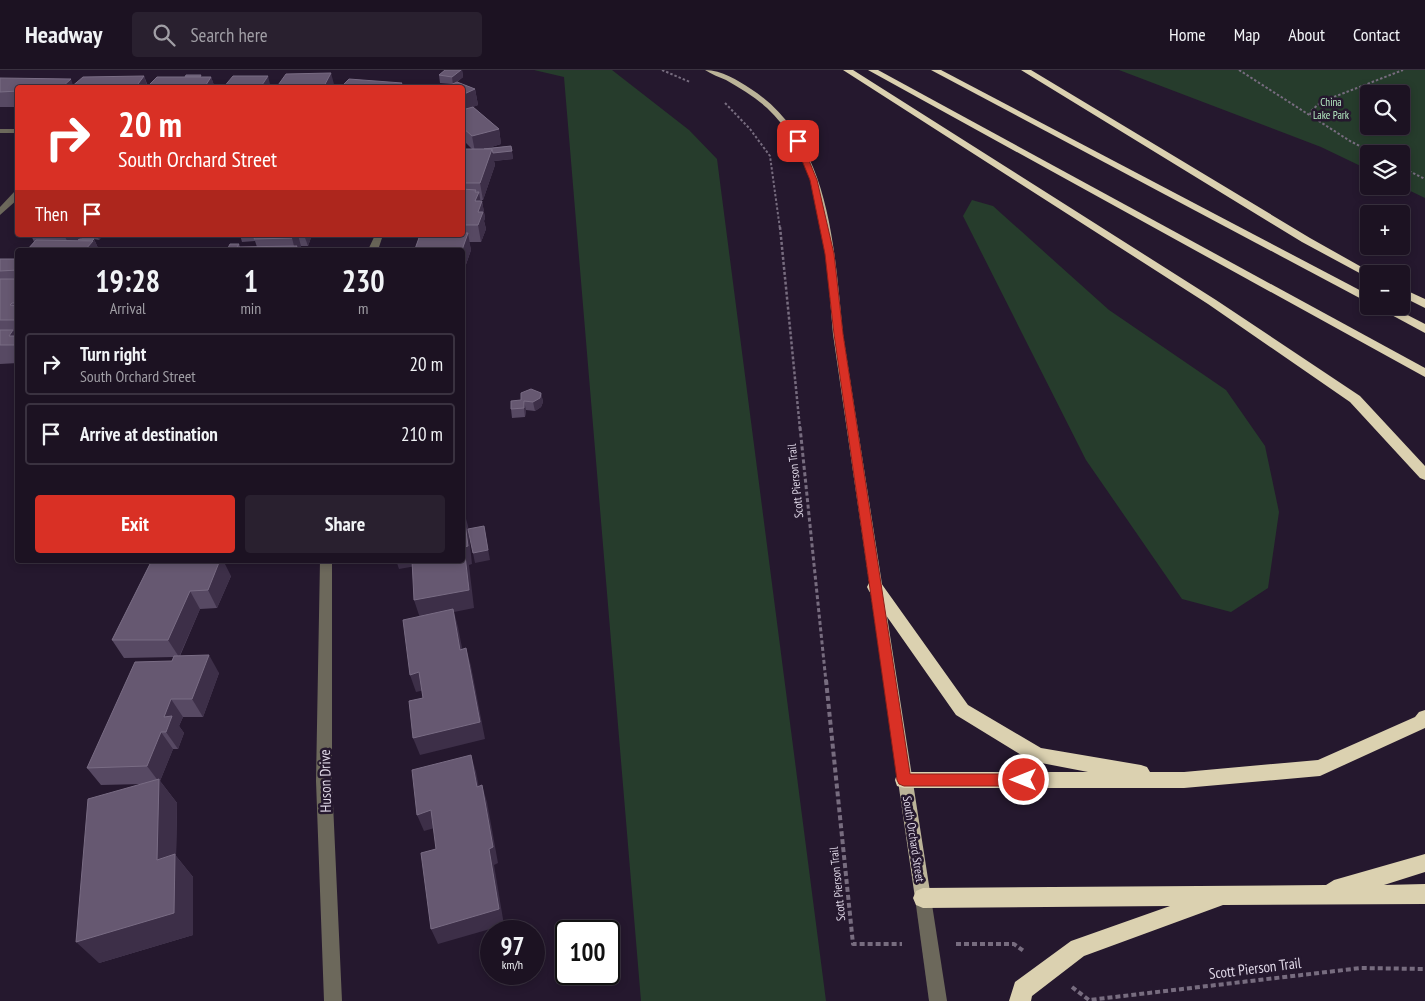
<!DOCTYPE html>
<html lang="en">
<head>
<meta charset="utf-8">
<style>
  body { margin:0; font-family:"PT Sans Narrow",sans-serif; background:#29202f; color:#f1f3f6; height:100vh; display:flex; flex-direction:column; font-size:19px; white-space:nowrap }
  * { box-sizing:border-box; margin:0 }
  p { font-size:16px; color:#a09ea5 }
  .icon { flex:none; width:28px; height:28px; fill:none; stroke:currentColor; stroke-width:2; stroke-linecap:round; stroke-linejoin:round }
  .map { position:relative; flex:1; overflow:hidden }
  .side { position:absolute; left:15px; top:178px; width:450px; height:315px; display:flex; flex-direction:column; background:#1c1222; border-radius:5px; box-shadow:0 2px 8px #0003,0 0 0 1px #3a3240 }
  .side>* { flex:none }
  .top-card { position:absolute; left:15px; top:15px; width:450px; height:152px; border-radius:5px; box-shadow:0 2px 8px #0003,0 0 0 1px #3a3240; background:#d93025; color:#fff; overflow:hidden }
  .fabs { position:absolute; left:1360px; top:15px; display:grid; gap:10px }
  .fabs a { display:grid; place-items:center; width:50px; height:50px; border-radius:5px; background:#1c1222; box-shadow:0 2px 8px #0003,0 0 0 1px #3a3240; font-size:25px }
  .speed { position:absolute; left:480px; top:850px; display:flex; gap:10px; font-size:25px; font-weight:700; text-align:center }
  .speed>* { display:grid; place-content:center; width:65px; height:65px; border-radius:50%; background:#1c1222; box-shadow:0 2px 8px #0003,0 0 0 1px #3a3240; line-height:1 }
  .speed small { font-size:12px; font-weight:400 }
  .speed .limit { border:2px solid #111; border-radius:8px; background:#fff; color:#111 }
  .pin { position:absolute; display:grid; place-items:center; width:42px; height:42px; color:#fff; margin:-21px; border-radius:10px; box-shadow:0 2px 8px #0006 }
  .me { position:absolute; width:55px; margin:-28px; rotate:270deg; stroke-linejoin:round; filter:drop-shadow(0 0 4px #0008) }
  .turn { display:flex; align-items:center; gap:18px; height:105px; padding:0 20px; font-size:22px }
  .turn .icon { width:65px; height:65px; stroke-width:2.5 }
  .turn b { display:block; font-size:35px; line-height:42px }
  .then { display:flex; align-items:center; height:48px; padding:0 20px; background:#0003; gap:10px; font-size:19px }
  .eta { display:flex; justify-content:space-evenly; align-items:center; height:85px; text-align:center }
  .eta b { font-size:30px; font-weight:600; line-height:35px }
  .action { display:flex; gap:10px; margin-top:auto; padding:10px 20px }
  .action a { flex:1; height:58px; border-radius:5px; background:#d93025; color:#fff; font-size:20px; font-weight:600; line-height:58px; text-align:center }
  .action a+a { background:#29202f; color:#f1f3f6 }
  ul { padding:0; list-style:none }
  li { display:flex; align-items:center; gap:15px; height:62px; margin:0 10px 8px; padding:0 10px; border:2px solid #3a3240; border-radius:5px }
  li div { flex:1 }
  li b { display:block; font-size:19px }
  li em { font-style:normal }
  header { display:flex; align-items:center; gap:30px; box-sizing:border-box; height:70px; padding:0 25px; background:#1c1222; border-bottom:1px solid #3a3240 }
  header strong { font-size:24px }
  nav { display:flex; gap:28px; margin-inline-start:auto; font-size:18px }
  .search { width:350px; height:45px; background:#29202f; display:flex; align-items:center; gap:12px; box-sizing:border-box; padding:0 18px; border-radius:5px; color:#a09ea5; font-size:19px }
  .map>svg:first-child { display:block }
  .green { fill:#263c2c; fill-rule:evenodd }
  .lines { fill:none; stroke-linecap:round; stroke-linejoin:round }
  .path-far3 { stroke:#776c7f; stroke-width:2; stroke-dasharray:2.5 2; stroke-linecap:butt }
  .path-far2 { stroke:#776c7f; stroke-width:2.5; stroke-dasharray:3 2; stroke-linecap:butt }
  .path-far1 { stroke:#776c7f; stroke-width:3; stroke-dasharray:4 2.5; stroke-linecap:butt }
  .path { stroke:#776c7f; stroke-width:4; stroke-dasharray:5 3; stroke-linecap:butt }
  .minor { fill:#6c685b; fill-rule:evenodd }
  .major { fill:#bbb398; fill-rule:evenodd }
  .highway { fill:#dbd1b0; fill-rule:evenodd }
  .wall { fill:#574963 }
  .shaded-wall { fill:#3d2f48 }
  .building { fill:#665871; stroke:#796c84 }
  .route { fill:#d93025; stroke:#8d1f18 }
  .labels { text-anchor:middle; dominant-baseline:central; stroke-width:5; stroke-linejoin:round; paint-order:stroke }
  .far-park-label { font-size:11px; fill:#b3e9c1; stroke:#25182e }
  .street-label { font-size:12px; fill:#dfd7e7; stroke:#25182e }
  .near-street-label { font-size:15px; fill:#dfd7e7; stroke:#25182e }
</style>
</head>
<body>
<header>
<strong>Headway</strong>
<div class="search"><svg class="icon" aria-label="search" viewBox="0 0 24 24"><circle cx="10" cy="10" r="6"/><path d="M15 15l6 6"/></svg>Search here</div>
<nav><a>Home</a><a>Map</a><a>About</a><a>Contact</a></nav>
</header>
<div class="map">
<svg width="1425" height="931" viewBox="0 0 1425 931">
  <rect width="100%" height="100%" fill="#25182e"/>
  <g class="green">
    <polygon points="534,0 612,0 689,60 717,89 826,931 641,931 564,7"/>
    <path d="M 1119,0 L 1425,0 L 1425,128 L 1400,116 L 1401,84 L 1369,84 L 1369,100 L 1321,77 ZM 1369,24 L 1401,24 L 1401,56 L 1369,56 Z"/>
    <polygon points="972,130 993,136 1109,240 1226,320 1265,376 1279,442 1268,518 1231,542 1182,529 1086,390 963,146"/>
  </g>
  <g class="lines">
    <g class="path-far3">
      <polyline points="662,0 690,12"/>
      <polyline points="1239,0 1350,71 1375,84"/>
      <polyline points="725,33 750,59 770,86 780,159"/>
      <polyline points="1310,45 1311,41 1321,32 1403,0"/>
      <polyline points="1401,97 1425,109"/>
    </g>
    <polyline class="path-far2" points="780,157 800,359"/>
    <polyline class="path-far1" points="800,357 826,612"/>
    <g class="path">
      <polyline points="826,610 853,874 902,874"/>
      <polyline points="956,874 1014,874 1025,882"/>
      <polyline points="1072,917 1089,930 1361,898 1425,899"/>
    </g>
    <g class="minor">
      <rect x="0" y="59" width="18" height="4"/>
      <polygon points="15,121 18,121 18,129 0,145 0,137"/>
      <polygon points="375,165 383,165 378,180 368,180"/>
      <polygon points="320,490 332,490 332,711 342,931 324,931 316,711"/>
      <polygon points="923,820 929,822 931,828 947,931 929,931 915,828 917,822"/>
    </g>
    <path class="major" d="M 705,0 C 722,0 737,10 751,19 C 831,71 834,178 843,264 L 931,828 L 929,834 L 923,836 L 917,834 L 915,828 L 833,264 C 826,189 826,93 767,38 C 755,27 740,18 726,10 C 719,7 711,4 705,0 Z"/>
    <g class="highway">
      <polygon points="843,0 853,0 1216,230 1360,326 1425,396 1425,410 1420,408 1350,332 1208,234"/>
      <polygon points="868,0 878,0 1425,298 1425,307"/>
      <polygon points="931,0 941,0 1369,225 1369,233"/>
      <polygon points="1021,0 1031,0 1310,168 1374,204 1369,204 1369,207 1365,206 1302,172"/>
      <polygon points="1401,218 1425,229 1425,238 1401,226"/>
      <polygon points="1375,236 1390,236 1425,254 1425,263"/>
      <polygon points="875,511 881,513 968,635 1041,678 1141,695 1147,697 1150,702 1184,702 1318,690 1415,647 1419,642 1425,640 1425,658 1320,706 1184,718 904,718 897,716 895,710 897,704 904,702 1088,702 1031,691 956,645 869,521 867,517 869,513"/>
      <polygon points="1425,784 1425,802 1384,815 1425,814 1425,834 1223,835 1084,886 1032,926 1031,931 1009,931 1015,912 1071,871 1170,836 923,838 916,835 913,828 916,821 923,818 1326,815 1334,810"/>
    </g>
  </g>
  <g class="wall">
    <polygon points="445,0 462,0 463,7 457,12 475,19 478,35 472,37 473,37 499,59 501,74 488,78 511,76 513,89 494,91 495,95 483,130 480,130 480,131 482,131 485,148 484,151 486,159 481,172 469,172 471,180 462,206 462,180 415,180 415,179 420,165 462,165 462,79 472,79 466,73 462,74 462,18 444,18 451,14 440,13 439,5"/>
    <polygon points="201,5 201,7 211,7 215,18 18,18 18,37 0,37 0,8 73,15 144,6 148,16 185,7"/>
    <polygon points="31,165 103,165 99,170 94,169 98,178 97,179 98,180 27,180 34,172"/>
    <polygon points="240,165 312,165 308,176 301,176 299,180 229,180 228,178 239,174 240,177 257,177 255,171 242,172"/>
    <polygon points="0,189 18,189 18,293 0,294"/>
    <polygon points="541,323 543,332 541,337 535,341 526,340 525,347 512,348 511,339 521,330"/>
    <polygon points="462,353 465,363 466,437 462,438"/>
    <polygon points="152,490 231,506 217,538 200,539 180,586 219,603 203,647 183,647 179,656 184,663 178,679 173,679 160,711 177,733 176,786 193,807 193,865 99,893 143,714 101,715 87,698 172,591 174,587 124,588 112,570"/>
  </g>
  <g class="shaded-wall">
    <polygon points="461,0 462,0 463,7 453,15 452,7"/>
    <polygon points="331,3 335,18 323,18"/>
    <polygon points="144,6 148,18 135,18"/>
    <polygon points="268,6 271,18 260,18"/>
    <polygon points="211,7 215,18 204,18"/>
    <polygon points="71,9 74,18 61,18"/>
    <polygon points="402,13 403,18 399,18"/>
    <polygon points="475,19 478,35 462,42 462,25"/>
    <polygon points="462,57 466,73 462,74"/>
    <polygon points="499,59 501,74 475,82 472,66"/>
    <polygon points="492,79 512,81 513,89 494,91 495,95 483,130 480,113"/>
    <polygon points="476,120 477,126 479,122 481,134 482,131 485,148 484,151 486,159 481,172 478,155 475,122"/>
    <polygon points="468,163 471,180 462,206 462,180"/>
    <polygon points="64,165 80,165 82,169 72,180"/>
    <polygon points="97,165 103,165 99,170"/>
    <polygon points="293,165 298,165 301,176 299,180 295,180 292,168"/>
    <polygon points="304,165 312,165 308,176"/>
    <polygon points="94,169 98,178 97,179 98,180 85,180"/>
    <polygon points="13,260 18,268 18,277 9,266"/>
    <polygon points="541,323 543,332 541,337 535,341 533,332"/>
    <polygon points="524,331 526,340 525,347 524,338"/>
    <polygon points="462,353 465,363 466,437 462,421"/>
    <polygon points="463,438 468,456 472,494 469,495 474,538 454,542 458,557 466,598 460,580 420,548 414,530 464,477"/>
    <polygon points="484,456 490,490 475,493 473,483"/>
    <polygon points="220,490 223,490 231,506 217,538 208,520"/>
    <polygon points="396,490 415,490 416,496 399,499"/>
    <polygon points="190,521 200,539 179,587 168,570"/>
    <polygon points="466,578 471,596 485,669 420,685 413,668"/>
    <polygon points="209,585 219,603 203,647 192,629"/>
    <polygon points="419,602 425,620 416,622 410,605"/>
    <polygon points="171,629 183,647 179,656 184,663 178,679 166,662 164,647"/>
    <polygon points="161,662 173,679 160,711 177,733 176,786 193,807 193,865 99,893 76,872 157,790 159,712 147,696"/>
    <polygon points="471,685 476,702 482,733 477,717"/>
    <polygon points="482,715 487,732 498,793 494,795 504,855 438,874 431,859 489,779"/>
    <polygon points="431,740 438,757 424,761 417,745"/>
  </g>
  <g class="building">
    <polygon points="445,0 461,0 452,7 439,5"/>
    <polygon points="331,3 323,18 276,18 286,4"/>
    <polygon points="186,5 201,5 200,7 185,7"/>
    <polygon points="144,6 135,18 70,18 83,7"/>
    <polygon points="233,6 268,6 260,18 223,18"/>
    <polygon points="157,7 211,7 204,18 146,18"/>
    <polygon points="0,8 71,9 61,18 18,18 18,21 0,22"/>
    <polygon points="349,9 402,13 399,18 340,18"/>
    <polygon points="457,12 475,19 462,25 462,18 444,18"/>
    <polygon points="473,37 499,59 472,66 462,57 462,40"/>
    <polygon points="511,76 512,81 493,83 492,79 484,79"/>
    <polygon points="462,79 492,79 480,113 462,113"/>
    <polygon points="462,119 476,120 475,122 479,122 475,131 482,131 478,142 483,142 478,155 462,155"/>
    <polygon points="462,163 468,163 462,180 423,180 423,179 415,179 420,165 462,165"/>
    <polygon points="256,165 293,165 292,168 254,169"/>
    <polygon points="80,169 94,169 92,171 78,170"/>
    <polygon points="36,170 93,171 85,180 27,180"/>
    <polygon points="230,174 239,174 237,177 297,176 295,180 232,180 233,178 228,178"/>
    <polygon points="0,189 18,189 18,200 0,201"/>
    <polygon points="0,209 18,209 18,233 12,233 10,235 18,236 18,250 0,250"/>
    <polygon points="0,260 13,260 9,266 18,266 18,273 16,275 0,275"/>
    <polygon points="531,319 541,323 540,328 533,332 524,331 524,338 511,339 511,331 521,330 521,323"/>
    <polygon points="462,438 463,438 468,476 464,477 469,520 414,530 412,490 462,490"/>
    <polygon points="484,456 488,480 473,483 468,459"/>
    <polygon points="152,490 220,490 208,520 190,521 168,570 112,570"/>
    <polygon points="453,539 460,580 466,578 480,652 413,668 409,631 423,628 419,602 410,605 403,550"/>
    <polygon points="209,585 192,629 171,629 164,647 172,646 166,662 161,662 147,696 87,698 135,592 172,591 174,586"/>
    <polygon points="471,685 477,717 482,715 493,777 489,779 499,839 431,859 421,783 436,779 431,740 417,745 412,700"/>
    <polygon points="159,709 157,790 175,784 174,843 76,872 88,729"/>
  </g>
  <polygon class="route" points="798,69 801,71 817,110 834,184 843,264 910,704 1024,704 1029,706 1031,710 1029,714 1024,716 904,716 899,714 897,710 834,264 825,184 810,110 794,71"/>
  <g class="labels">
    <g class="far-park-label">
      <text x="1331" y="32">China<tspan x="1331" dy="13">Lake Park</tspan></text>
    </g>
    <g class="street-label">
      <text transform="translate(795 411) rotate(-96)">Scott Pierson Trail</text>
      <text transform="translate(914 769) rotate(81)">South Orchard Street</text>
      <text transform="translate(837 814) rotate(-96)">Scott Pierson Trail</text>
    </g>
    <g class="near-street-label">
      <text transform="translate(325 711) rotate(-91)">Huson Drive</text>
      <text transform="translate(1255 898) rotate(-7)">Scott Pierson Trail</text>
    </g>
  </g>
</svg>
<div class="fabs">
<a><svg class="icon" aria-label="search" viewBox="0 0 24 24"><circle cx="10" cy="10" r="6"/><path d="M15 15l6 6"/></svg></a>
<a><svg class="icon" aria-label="layers" viewBox="0 0 24 24"><path d="M12 4l9 5-9 5-9-5zM3 14l9 5 9-5"/></svg></a>
<a>+</a>
<a>−</a>
</div>
<div class="speed"><div>97<small>km/h</small></div><div class="limit">100</div></div>
<div class="pin" style="left:798px;top:71px;background:#d93025"><svg class="icon" aria-label="arrive" viewBox="0 0 24 24"><path d="M6 21V4h12l-3 4 3 4H6"/></svg></div>
<svg class="me" style="left:1024px;top:710px" viewBox="-20 -20 40 40"><circle r="17" fill="#d93025" stroke="#fff" stroke-width="3"/><path d="M0-11L8 9 0 5-8 9z" fill="#fff"/></svg>
<div class="top-card">
<div class="turn"><svg class="icon" aria-label="right" viewBox="0 0 24 24"><path d="M7 20v-9h11M14 6l5 5-5 5"/></svg><div><b>20 m</b>South Orchard Street</div></div>
<div class="then">Then<svg class="icon" aria-label="arrive" viewBox="0 0 24 24"><path d="M6 21V4h12l-3 4 3 4H6"/></svg></div>
</div>
<section class="side">
<div class="eta">
<div><b>19:28</b><p>Arrival</p></div>
<div><b>1</b><p>min</p></div>
<div><b>230</b><p>m</p></div>
</div>
<ul>
<li><svg class="icon" aria-label="right" viewBox="0 0 24 24"><path d="M7 20v-9h11M14 6l5 5-5 5"/></svg><div><b>Turn right</b><p>South Orchard Street</p></div><em>20 m</em></li>
<li><svg class="icon" aria-label="arrive" viewBox="0 0 24 24"><path d="M6 21V4h12l-3 4 3 4H6"/></svg><div><b>Arrive at destination</b></div><em>210 m</em></li>
</ul>
<div class="action"><a>Exit</a><a>Share</a></div>
</section>
</div>
</body>
</html>
